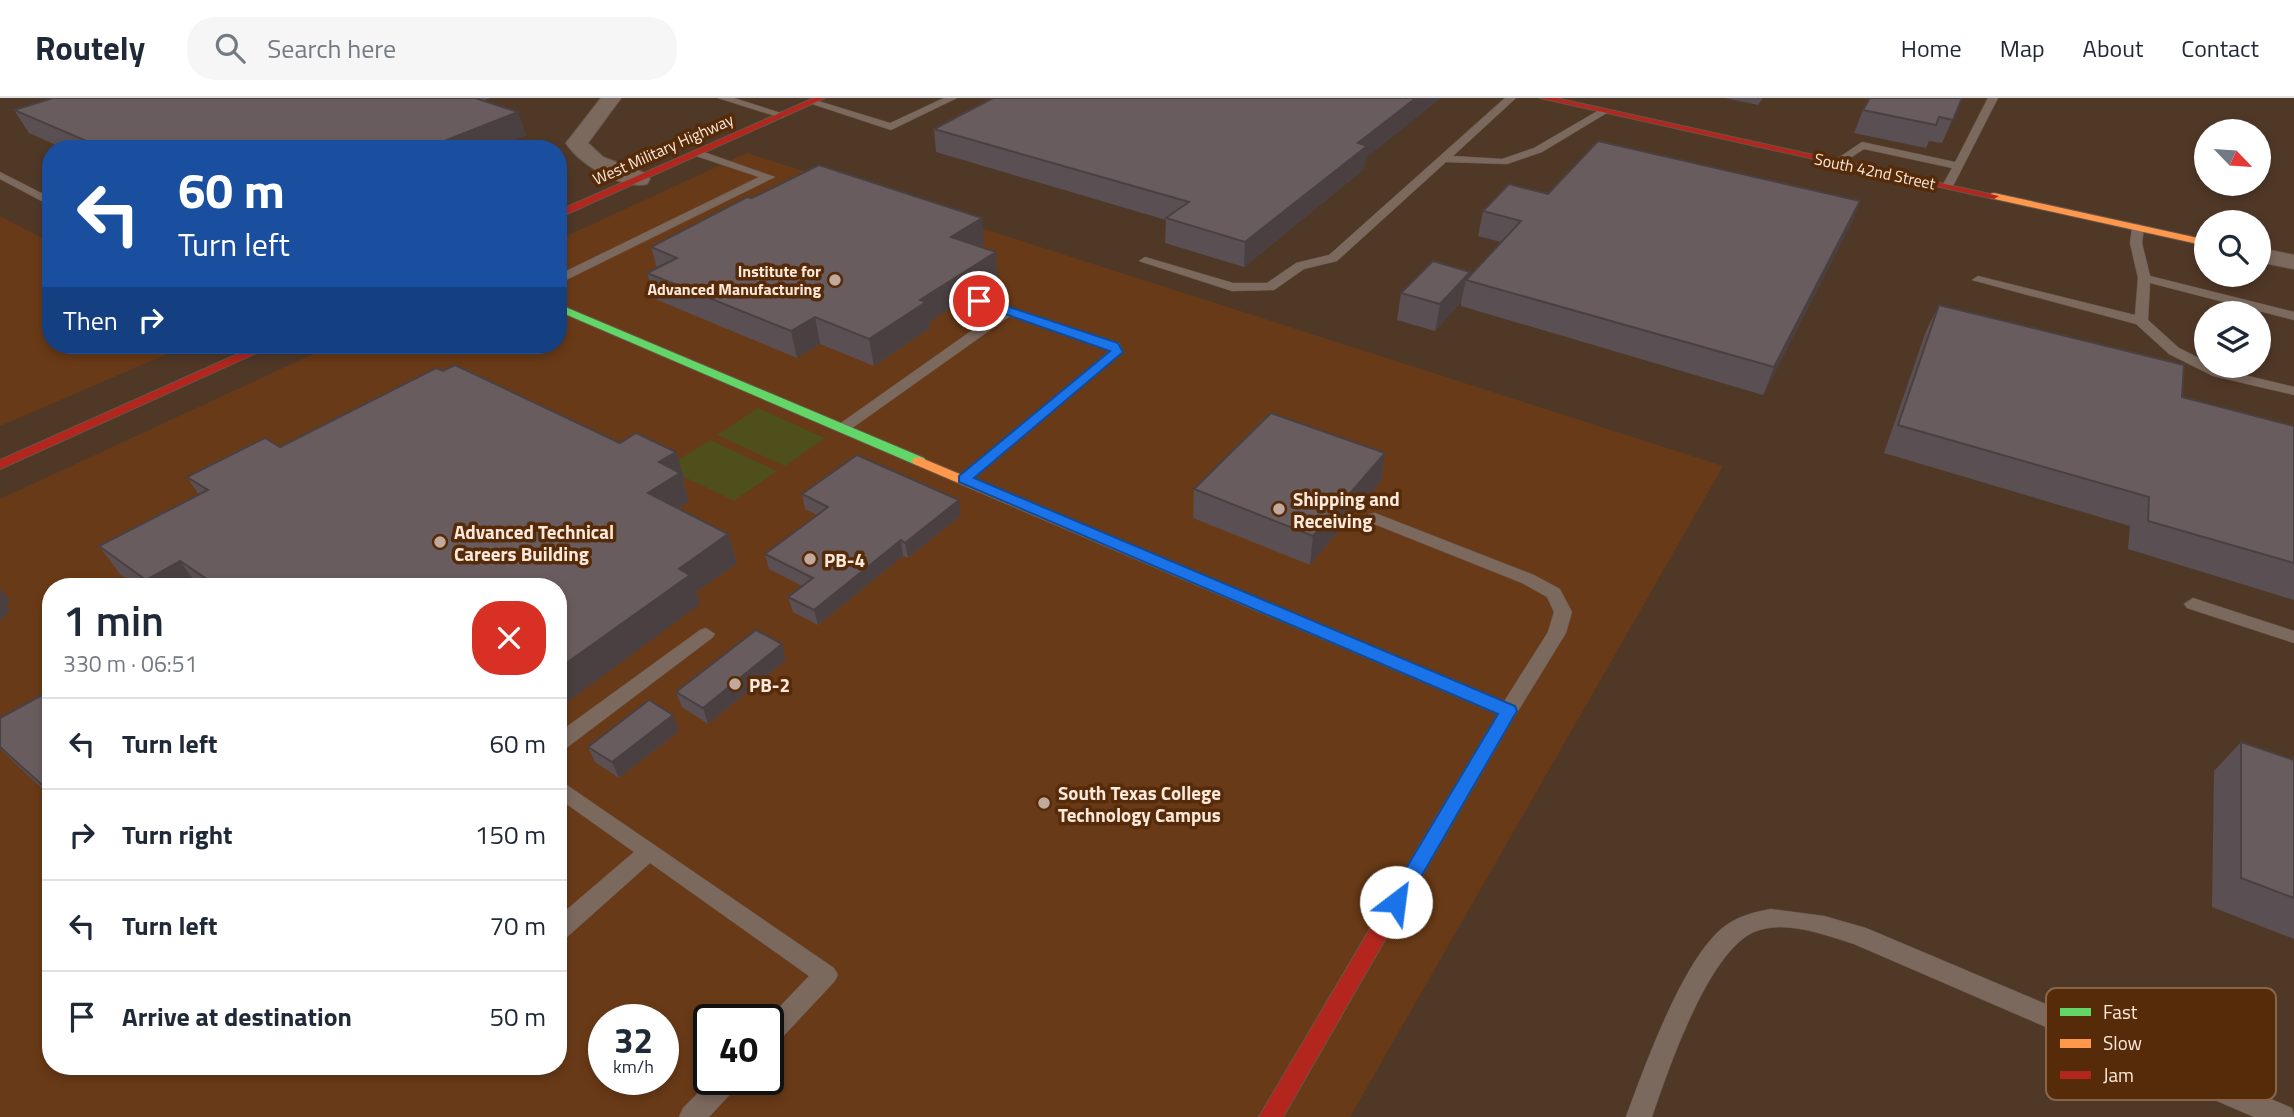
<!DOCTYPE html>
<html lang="en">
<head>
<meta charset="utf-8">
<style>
  body { margin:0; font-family:"Titillium Web",sans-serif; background:#f6f6f7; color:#1f2937; height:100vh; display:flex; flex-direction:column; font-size:26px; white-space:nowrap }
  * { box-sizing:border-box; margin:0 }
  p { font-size:23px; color:#747a83 }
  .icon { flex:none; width:38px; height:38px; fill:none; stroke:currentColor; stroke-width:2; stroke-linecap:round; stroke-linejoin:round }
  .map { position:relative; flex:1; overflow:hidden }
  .drawer { position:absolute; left:42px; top:480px; width:525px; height:497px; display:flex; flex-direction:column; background:#fff; border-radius:28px; box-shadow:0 4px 10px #0003 }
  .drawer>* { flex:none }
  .guide { position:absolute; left:42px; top:42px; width:525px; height:214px; border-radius:28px; box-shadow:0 4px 10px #0003; background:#1a4fa0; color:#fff; overflow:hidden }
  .needle { width:46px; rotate:115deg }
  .controls { position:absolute; left:2194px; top:21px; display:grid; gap:14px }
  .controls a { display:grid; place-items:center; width:77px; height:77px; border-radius:50%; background:#fff; box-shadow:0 4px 10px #0003; font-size:35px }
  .speed { position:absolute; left:588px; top:906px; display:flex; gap:14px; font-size:35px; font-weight:700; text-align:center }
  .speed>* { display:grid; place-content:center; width:91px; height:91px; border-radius:50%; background:#fff; box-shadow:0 4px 10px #0003; line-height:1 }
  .speed small { font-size:18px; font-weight:400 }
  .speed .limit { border:4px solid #111; border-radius:10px; background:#fff; color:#111 }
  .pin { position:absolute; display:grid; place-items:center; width:60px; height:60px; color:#fff; margin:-30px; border:4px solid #fff; border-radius:50%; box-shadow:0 2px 7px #0007 }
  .me { position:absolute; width:77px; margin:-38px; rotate:30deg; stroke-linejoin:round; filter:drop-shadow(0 0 5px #0008) }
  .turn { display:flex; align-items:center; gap:24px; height:147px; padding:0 21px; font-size:32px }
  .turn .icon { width:91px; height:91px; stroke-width:2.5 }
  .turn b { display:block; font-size:49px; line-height:60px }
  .then { display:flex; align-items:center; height:66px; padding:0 21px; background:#0003; gap:14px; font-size:26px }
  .round { display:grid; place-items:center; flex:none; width:74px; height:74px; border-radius:28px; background:#f6f6f7 }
  .head { display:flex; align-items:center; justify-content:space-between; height:119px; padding:0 21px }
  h1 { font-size:42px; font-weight:600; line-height:52px }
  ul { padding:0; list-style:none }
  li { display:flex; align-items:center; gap:21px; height:91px; padding:0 21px; border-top:2px solid #e0e1e3 }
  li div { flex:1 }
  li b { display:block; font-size:26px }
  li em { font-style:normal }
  header { display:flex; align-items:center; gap:42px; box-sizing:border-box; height:98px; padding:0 35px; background:#fff; border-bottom:2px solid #e0e1e3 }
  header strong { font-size:33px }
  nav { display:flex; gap:38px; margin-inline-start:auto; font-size:24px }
  .search { width:490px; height:63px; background:#f6f6f7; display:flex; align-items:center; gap:18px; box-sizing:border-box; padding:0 24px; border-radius:28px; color:#747a83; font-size:26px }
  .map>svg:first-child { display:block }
  .built { fill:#693a17; fill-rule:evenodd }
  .green { fill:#4f4f1b }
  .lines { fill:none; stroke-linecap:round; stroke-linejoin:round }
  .lane-casing { stroke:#675548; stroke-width:1 }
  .street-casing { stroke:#675548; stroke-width:2 }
  .fast-casing { stroke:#675548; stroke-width:2 }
  .slow-casing { stroke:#675548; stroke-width:2 }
  .jam-casing { stroke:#675548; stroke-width:2 }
  .lane { fill:#7c695e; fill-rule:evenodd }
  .street { fill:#7c695e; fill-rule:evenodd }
  .fast { fill:#63d668; fill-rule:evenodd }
  .slow { fill:#ff974d; fill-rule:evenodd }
  .jam { fill:#b3261e; fill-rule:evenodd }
  .wall { fill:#5a4f52 }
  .shaded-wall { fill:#4a4042 }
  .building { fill:#695c5f; stroke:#4a4042; stroke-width:2 }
  .route { fill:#1a73e8; stroke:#114b97; stroke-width:2 }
  .poi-dot { fill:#c1aa9b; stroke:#552b09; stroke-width:2.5 }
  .labels { text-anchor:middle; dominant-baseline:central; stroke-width:7; stroke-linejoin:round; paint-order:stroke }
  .far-street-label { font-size:16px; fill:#fee8da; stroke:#552b09 }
  .far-poi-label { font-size:16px; font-weight:bold; fill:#fee8da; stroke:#552b09; text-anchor:end }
  .poi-label { font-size:19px; font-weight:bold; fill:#fee8da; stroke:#552b09; text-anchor:start }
  .key { fill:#552b09; stroke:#886448; stroke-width:2 }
  .key-label { font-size:19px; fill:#fee8da }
</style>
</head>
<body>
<header>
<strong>Routely</strong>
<div class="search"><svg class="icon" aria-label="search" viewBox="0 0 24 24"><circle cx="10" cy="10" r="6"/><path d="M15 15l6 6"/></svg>Search here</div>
<nav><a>Home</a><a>Map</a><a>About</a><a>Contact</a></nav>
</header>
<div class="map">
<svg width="2294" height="1019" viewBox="0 0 2294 1019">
  <rect width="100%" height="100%" fill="#503827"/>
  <g class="built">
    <path d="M 747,55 L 1723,368 L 1350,1019 L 0,1019 L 0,401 L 333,247 L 558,247 L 558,142 ZM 51,488 L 558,488 L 558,968 L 51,968 ZM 604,922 L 663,922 L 663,982 L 604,982 ZM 709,922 L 768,922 L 768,982 L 709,982 Z"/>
    <polygon points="0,118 51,145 51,247 188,247 0,328"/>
  </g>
  <g class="green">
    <polygon points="758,310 825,340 785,368 717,337"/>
    <polygon points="710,342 777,373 734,403 666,370"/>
  </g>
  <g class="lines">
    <g class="lane-casing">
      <g id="lane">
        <polygon points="718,0 734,0 787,17 782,20"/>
        <polygon points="944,0 957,0 891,32 806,4 815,2 890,25"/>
        <polygon points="1505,0 1516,0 1453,58 1502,61 1534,50 1601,11 1610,13 1542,54 1507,66 1446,64 1337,163 1304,171 1274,192 1232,193 1139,163 1145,159 1233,185 1267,185 1296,165 1329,157"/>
        <polygon points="1988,0 1998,0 1952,90 1942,88 1952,70 1864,51 1841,66 1832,64 1862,44 1955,64"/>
        <polygon points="693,53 701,53 775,79 558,186 558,177 759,79 693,57"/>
        <polygon points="0,74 51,100 51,108 0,81"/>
        <polygon points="2138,126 2144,130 2142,145 2150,178 2294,214 2294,222 2150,185 2148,222 2179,250 2207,264 2207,268 2294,289 2294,297 2213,278 2169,256 2136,226 1972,182 1978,178 2135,217 2138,180 2130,145 2132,130"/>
        <polygon points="979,199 1119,245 1123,254 970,384 958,384 956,381 1109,253 1108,250 1010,218 848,333 838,333 838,327 998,214 974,206 973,203"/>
        <polygon points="1375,415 1534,477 1560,491 1572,514 1566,535 1515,618 1501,618 1498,613 1548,534 1554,514 1547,499 1522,485 1369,424 1367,420 1369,416"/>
        <polygon points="2193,500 2294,533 2294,545 2187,510 2184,506"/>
        <polygon points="706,530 715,536 712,540 565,651 558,653 558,635 700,532"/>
        <polygon points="558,681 834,870 838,877 834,884 776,946 768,949 767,922 809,878 650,765 566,840 558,843 558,819 634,754 558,700"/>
        <path d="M 1771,811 L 1824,818 L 1866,830 L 2292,1010 L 2294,1019 L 2254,1019 L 1854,846 C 1825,837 1784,821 1754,834 C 1708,854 1668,972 1652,1019 L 1626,1019 C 1644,970 1684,858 1725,828 C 1739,818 1754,814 1771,811 Z"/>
        <polygon points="711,982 739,982 736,990 709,1019 679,1019 683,1010"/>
      </g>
    </g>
    <g class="street-casing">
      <g id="street">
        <path d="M 601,0 L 621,0 L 588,45 L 603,59 L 647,76 L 650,81 L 647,86 C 622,92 579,66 566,45 Z"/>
        <polygon points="2259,150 2294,157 2294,171 2259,164"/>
      </g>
    </g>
    <g class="fast-casing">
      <g id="fast">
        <polygon points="558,206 924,360 926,363 919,367 914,366 558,213"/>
        <polygon points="1348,539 1514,608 1517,613 1394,826 1387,829 1380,826 1377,820 1380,814 1498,616 1342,549 1340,545 1342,541"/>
      </g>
    </g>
    <g class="slow-casing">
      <g id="slow">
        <polygon points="1994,95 2207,142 2207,148 1990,100 1990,96"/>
        <polygon points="919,359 1354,541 1356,545 1354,549 1342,549 914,366 912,363 914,360"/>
      </g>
    </g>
    <g class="jam-casing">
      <g id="jam">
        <polygon points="814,0 825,0 558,120 558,113"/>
        <polygon points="1540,0 1556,0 1999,98 1994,101"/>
        <polygon points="258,247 274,247 0,371 0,362"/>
        <polygon points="1387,811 1394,814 1397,820 1394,826 1283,1019 1259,1019 1380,814"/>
      </g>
    </g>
    <use href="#lane" class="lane"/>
    <use href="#street" class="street"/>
    <use href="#fast" class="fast"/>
    <use href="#slow" class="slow"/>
    <use href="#jam" class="jam"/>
  </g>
  <g class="wall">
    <polygon points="53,0 490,0 483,3 526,37 492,51 65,51 29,35 14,12"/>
    <polygon points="1725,0 1763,0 1758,7"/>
    <polygon points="1962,0 1942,45 1929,43 1926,50 1854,35 1863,12"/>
    <polygon points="934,31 1366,60 1364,71 1244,169 1165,145 1166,122 936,54"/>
    <polygon points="1548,96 1860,103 1850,128 1763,297 1461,208 1461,204 1435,233 1397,222 1401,195 1469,178 1501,144 1478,138 1483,113"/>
    <polygon points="752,100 984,146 980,148 998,179 929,224 930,230 874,268 820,246 797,260 655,201 647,175 657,170 651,149"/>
    <polygon points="1939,207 2182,299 2294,328 2294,502 2128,451 2130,428 1884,355 1926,233"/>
    <polygon points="620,345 676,354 685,382 683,383 689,403 678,410 728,436 737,465 696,494 700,506 558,488 136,488 120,476 99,448 199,397 187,379 280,349"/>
    <polygon points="1385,355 1381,383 1310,467 1193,420 1194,391"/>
    <polygon points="802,396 961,417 908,460 903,458 818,527 793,514 788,499 802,488 769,471 765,456 817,417 805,411"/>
    <polygon points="782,546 786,562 708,626 682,609 676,594"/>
    <polygon points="51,592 51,699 0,651 0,620"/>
    <polygon points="679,633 619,680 595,664 588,649"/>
    <polygon points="2241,644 2294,662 2294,841 2212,809 2214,673"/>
  </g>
  <g class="shaded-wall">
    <polygon points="1416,0 1441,0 1366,60 1364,71 1244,169 1245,144 1358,45"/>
    <polygon points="518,14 526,37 492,51 424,51"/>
    <polygon points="1860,103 1850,128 1763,297 1774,269"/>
    <polygon points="982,120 984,146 954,164 951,139"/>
    <polygon points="996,154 998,179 929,224 930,230 874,268 869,241 920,202"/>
    <polygon points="1470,174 1468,183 1466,182 1461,204 1435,233 1440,206"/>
    <polygon points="815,219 820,246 797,260 791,233"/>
    <polygon points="676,354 685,382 683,383 689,403 658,424 648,395 659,364"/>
    <polygon points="1385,355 1381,383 1310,467 1313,438"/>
    <polygon points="959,402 961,417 908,460 905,445"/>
    <polygon points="728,436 737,465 696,494 700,506 558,611 558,571 679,471"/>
    <polygon points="901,442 903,458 818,527 814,512"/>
    <polygon points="180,463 198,488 151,488 146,482"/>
    <polygon points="0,491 11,503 6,508 10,513 0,523"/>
    <polygon points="782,546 786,562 708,626 703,610"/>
    <polygon points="673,617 679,633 619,680 612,664"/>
  </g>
  <g class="building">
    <polygon points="53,0 475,0 518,14 424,51 105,51 14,12"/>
    <polygon points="993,0 1416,0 1358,45 1367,48 1245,144 1166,120 1189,104 934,31"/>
    <polygon points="1870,0 1962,0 1953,22 1939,19 1936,27 1863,12"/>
    <polygon points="1598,43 1860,103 1774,269 1466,182 1521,123 1483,113 1509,86 1548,96"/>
    <polygon points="819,67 982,120 951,139 996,154 920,202 926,204 869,241 815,219 791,233 647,175 677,160 651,149 747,99 752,100"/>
    <polygon points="1433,163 1470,174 1440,206 1401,195"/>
    <polygon points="1939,207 2184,267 2182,299 2294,328 2294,465 2148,423 2149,399 1898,327"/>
    <polygon points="455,267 620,345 636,335 676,354 659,364 680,375 648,395 728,436 679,471 690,477 558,571 558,488 217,488 180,463 146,482 99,448 208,392 187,379 265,340 280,349 436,270 443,273"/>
    <polygon points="1271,315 1385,355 1313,438 1194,391"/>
    <polygon points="857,357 959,402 905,445 901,442 814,512 788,499 813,480 765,456 828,409 802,396"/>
    <polygon points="756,532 782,546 703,610 676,594"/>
    <polygon points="51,592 51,695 0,649 0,620"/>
    <polygon points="649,602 673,617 612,664 588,649"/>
    <polygon points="2241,644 2294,662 2294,800 2241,780"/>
  </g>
  <polygon class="route" points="979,199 1118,245 1123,254 974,380 1515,608 1517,613 1403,810 1396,813 1389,810 1386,804 1498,616 959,384 959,378 1110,253 974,205 973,203"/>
  <g class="poi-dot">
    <circle cx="835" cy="182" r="7"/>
    <circle cx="1279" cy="411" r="7"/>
    <circle cx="440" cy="444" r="7"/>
    <circle cx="810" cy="461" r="7"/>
    <circle cx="735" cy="586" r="7"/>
    <circle cx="1044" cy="705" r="7"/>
  </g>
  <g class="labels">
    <g class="far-street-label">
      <text transform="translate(663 51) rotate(-24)">West Military Highway</text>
      <text transform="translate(1875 73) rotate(12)">South 42nd Street</text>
    </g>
    <g class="far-poi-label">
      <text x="821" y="173">Institute for<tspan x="821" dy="18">Advanced Manufacturing</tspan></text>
    </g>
    <g class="poi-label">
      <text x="1293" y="400">Shipping and<tspan x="1293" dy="22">Receiving</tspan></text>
      <text x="454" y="433">Advanced Technical<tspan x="454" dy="22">Careers Building</tspan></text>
      <text x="824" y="461">PB-4</text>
      <text x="749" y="586">PB-2</text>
      <text x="1058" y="694">South Texas College<tspan x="1058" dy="22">Technology Campus</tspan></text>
    </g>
  </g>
  <rect x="2046" y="890" width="230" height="112" rx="10" class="key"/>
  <rect x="2060" y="910" width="31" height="8" fill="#63d668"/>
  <rect x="2060" y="941" width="31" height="9" fill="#ff974d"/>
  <rect x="2060" y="973" width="31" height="8" fill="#b3261e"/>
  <g class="key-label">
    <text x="2103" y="921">Fast</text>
    <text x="2103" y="952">Slow</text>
    <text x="2103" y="984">Jam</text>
  </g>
</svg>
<div class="controls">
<a><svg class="needle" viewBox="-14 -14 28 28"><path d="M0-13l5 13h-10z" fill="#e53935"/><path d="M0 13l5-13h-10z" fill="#747a83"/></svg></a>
<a><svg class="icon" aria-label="search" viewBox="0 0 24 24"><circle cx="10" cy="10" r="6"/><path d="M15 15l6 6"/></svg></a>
<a><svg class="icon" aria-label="layers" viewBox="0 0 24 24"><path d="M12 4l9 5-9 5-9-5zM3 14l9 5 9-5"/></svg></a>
</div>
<div class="speed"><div>32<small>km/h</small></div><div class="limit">40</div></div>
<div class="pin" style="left:979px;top:203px;background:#d93025"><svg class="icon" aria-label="arrive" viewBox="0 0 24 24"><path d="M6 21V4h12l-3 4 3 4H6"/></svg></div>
<svg class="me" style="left:1396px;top:804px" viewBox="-20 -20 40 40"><circle r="19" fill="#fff"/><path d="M0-13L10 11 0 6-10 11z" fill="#1a73e8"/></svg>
<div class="guide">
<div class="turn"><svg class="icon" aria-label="left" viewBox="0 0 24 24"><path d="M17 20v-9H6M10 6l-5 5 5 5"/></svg><div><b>60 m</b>Turn left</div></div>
<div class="then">Then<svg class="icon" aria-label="right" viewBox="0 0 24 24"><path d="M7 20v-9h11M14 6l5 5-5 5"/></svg></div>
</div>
<section class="drawer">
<div class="head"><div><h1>1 min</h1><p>330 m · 06:51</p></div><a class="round" style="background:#d93025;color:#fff"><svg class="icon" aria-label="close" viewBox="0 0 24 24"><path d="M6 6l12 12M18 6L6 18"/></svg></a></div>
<ul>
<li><svg class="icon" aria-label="left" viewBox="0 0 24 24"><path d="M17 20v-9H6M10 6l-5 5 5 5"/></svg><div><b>Turn left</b></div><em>60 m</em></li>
<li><svg class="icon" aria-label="right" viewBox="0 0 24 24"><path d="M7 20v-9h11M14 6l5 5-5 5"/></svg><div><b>Turn right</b></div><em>150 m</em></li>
<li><svg class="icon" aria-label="left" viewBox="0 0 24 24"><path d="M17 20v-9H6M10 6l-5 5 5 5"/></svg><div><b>Turn left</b></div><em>70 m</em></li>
<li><svg class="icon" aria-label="arrive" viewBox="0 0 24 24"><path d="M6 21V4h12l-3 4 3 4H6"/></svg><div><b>Arrive at destination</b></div><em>50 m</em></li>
</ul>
</section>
</div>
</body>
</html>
